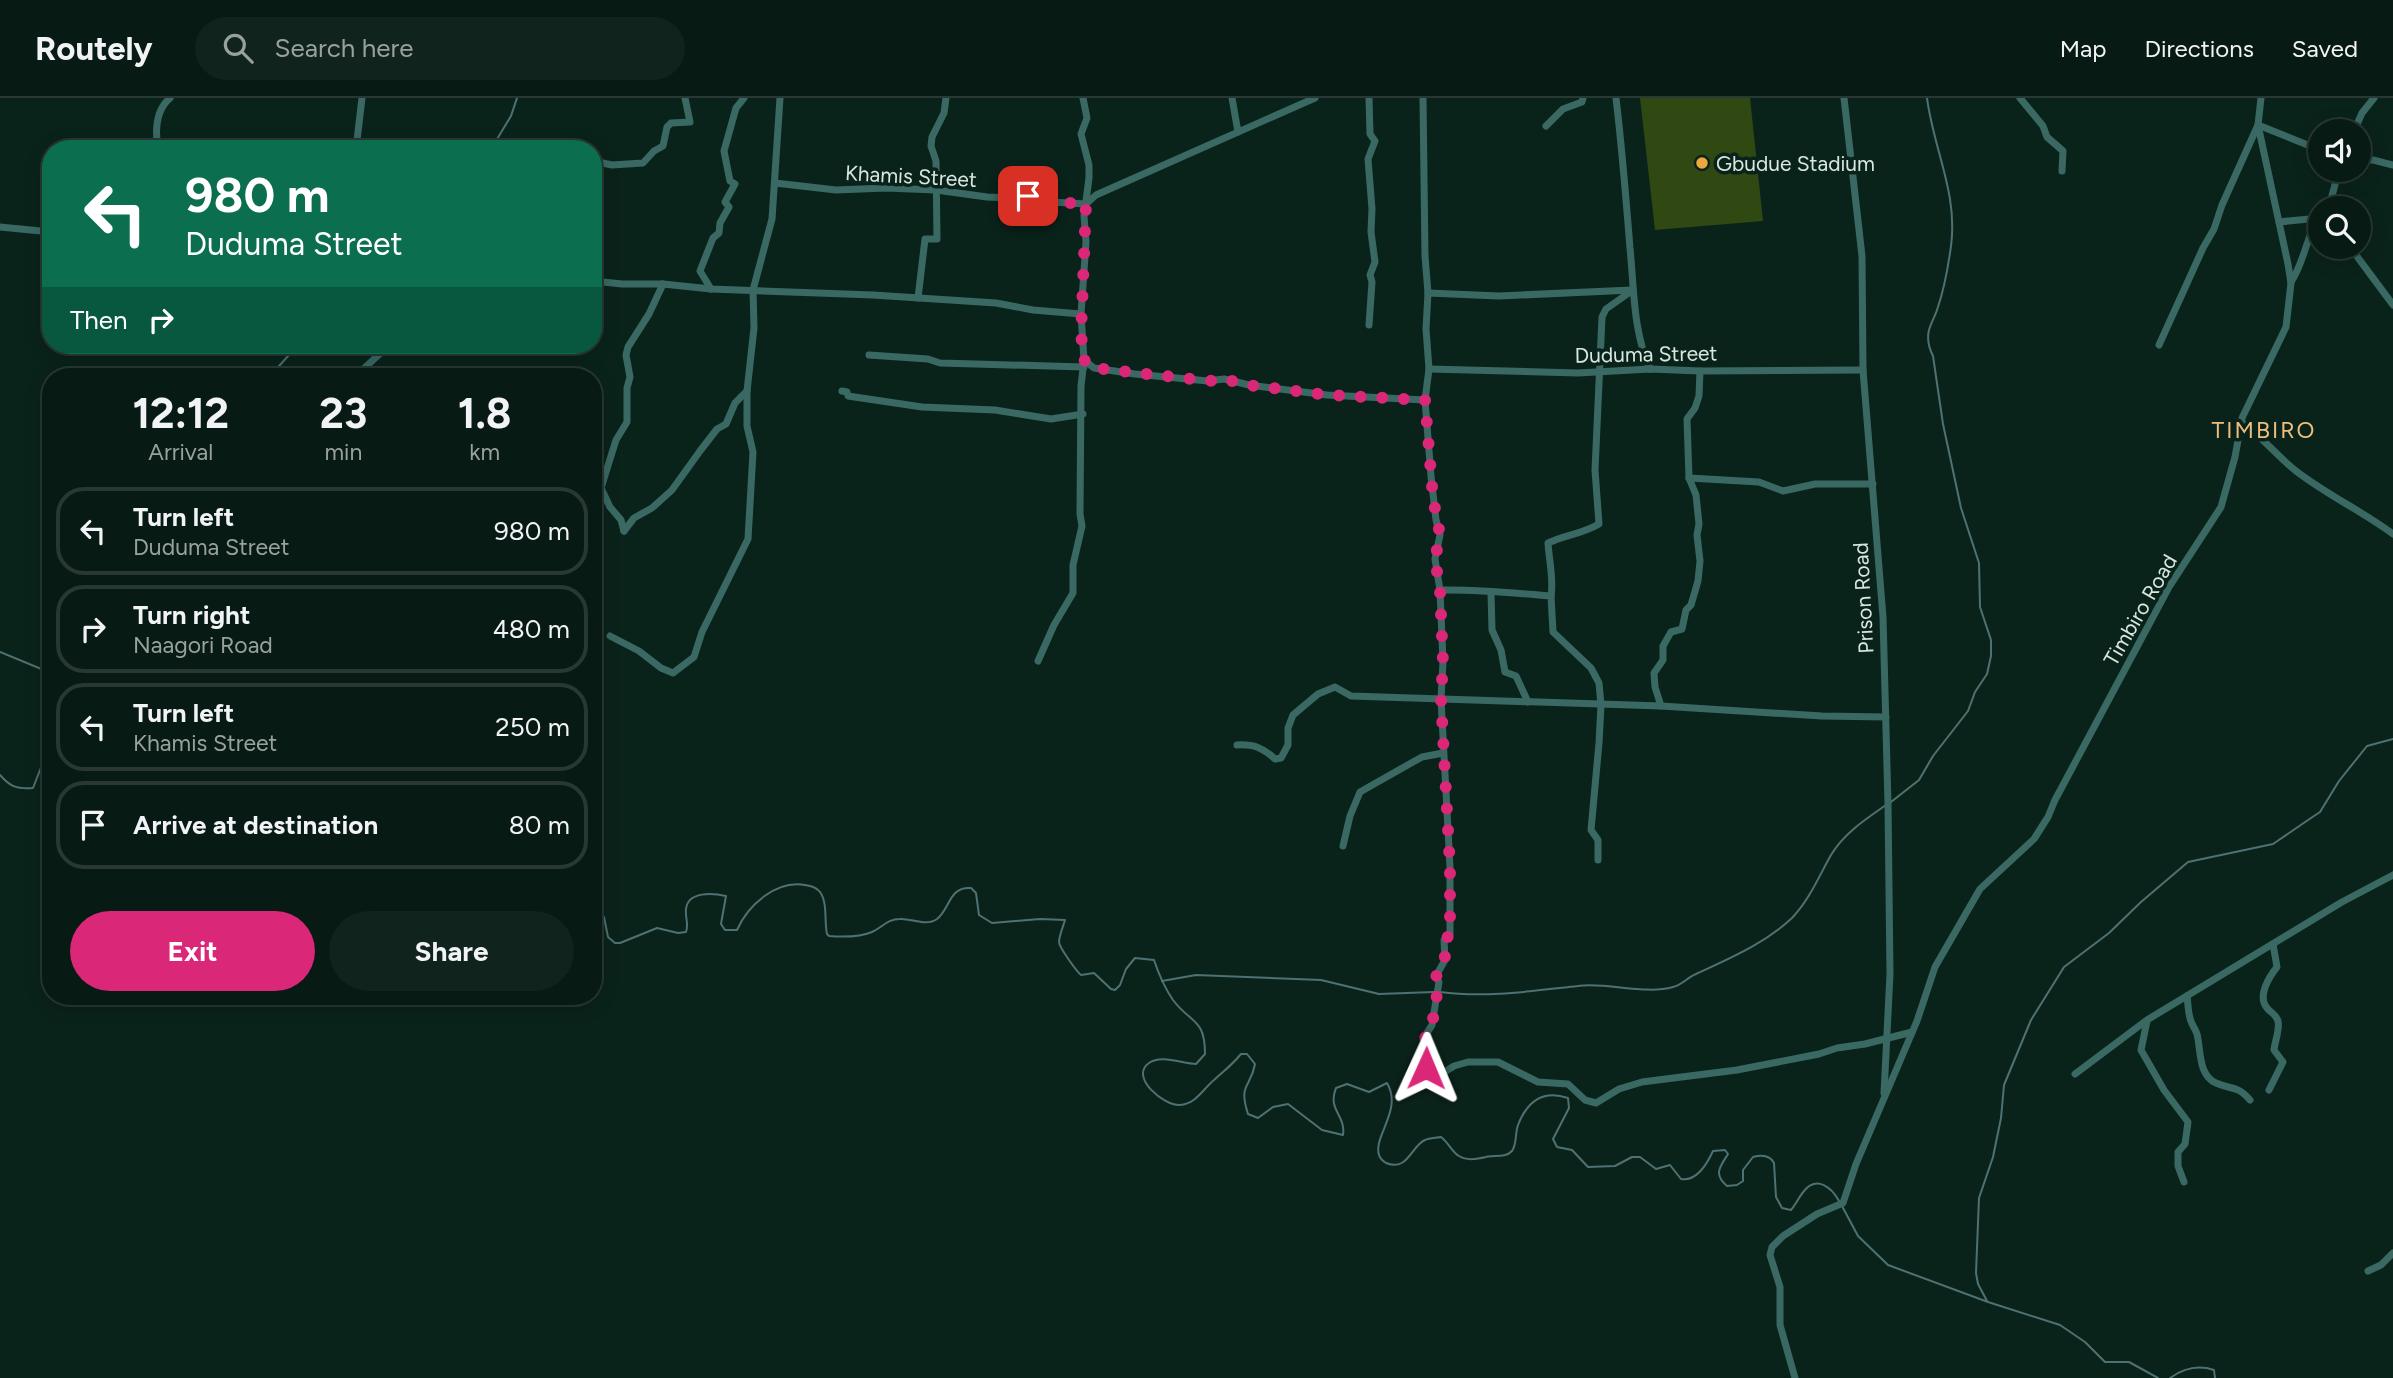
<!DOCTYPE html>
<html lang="en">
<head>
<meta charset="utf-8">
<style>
  body { margin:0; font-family:Figtree,sans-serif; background:#11231d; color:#f1f3f6; height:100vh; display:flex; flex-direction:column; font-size:26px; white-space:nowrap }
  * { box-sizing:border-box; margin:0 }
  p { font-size:23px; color:#98a1a0 }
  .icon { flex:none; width:38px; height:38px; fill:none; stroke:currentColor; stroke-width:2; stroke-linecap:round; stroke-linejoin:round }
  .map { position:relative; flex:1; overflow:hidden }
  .panel { position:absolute; left:42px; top:270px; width:560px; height:637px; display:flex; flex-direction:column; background:#081a14; border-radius:28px; box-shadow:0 4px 18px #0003,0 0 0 2px #293834 }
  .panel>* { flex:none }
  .banner { position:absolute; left:42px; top:42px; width:560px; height:214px; border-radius:28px; box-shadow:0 4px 18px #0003,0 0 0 2px #293834; background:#0b6e4f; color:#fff; overflow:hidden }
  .fabs { position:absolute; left:2308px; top:21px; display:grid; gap:14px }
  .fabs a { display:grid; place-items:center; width:63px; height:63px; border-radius:50%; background:#081a14; box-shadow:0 4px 18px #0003,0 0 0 2px #293834; font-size:35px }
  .pin { position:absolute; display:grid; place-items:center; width:60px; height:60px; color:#fff; margin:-30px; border-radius:14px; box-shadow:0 4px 10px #0006 }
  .me { position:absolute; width:77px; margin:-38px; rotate:1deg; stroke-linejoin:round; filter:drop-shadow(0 0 5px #0008) }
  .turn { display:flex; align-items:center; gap:24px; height:147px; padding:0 28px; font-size:32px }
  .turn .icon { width:91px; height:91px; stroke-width:2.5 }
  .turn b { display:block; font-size:49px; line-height:60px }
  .then { display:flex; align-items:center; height:66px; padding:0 28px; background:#0003; gap:14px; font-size:26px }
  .eta { display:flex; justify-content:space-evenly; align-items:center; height:119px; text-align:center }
  .eta b { font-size:42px; font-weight:700; line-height:49px }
  .primary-button { display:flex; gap:14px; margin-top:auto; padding:14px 28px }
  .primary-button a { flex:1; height:80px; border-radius:42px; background:#db2777; color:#fff; font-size:28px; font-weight:700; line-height:80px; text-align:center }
  .primary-button a+a { background:#11231d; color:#f1f3f6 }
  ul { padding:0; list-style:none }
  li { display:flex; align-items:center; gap:21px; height:88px; margin:0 14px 10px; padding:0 14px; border:4px solid #293834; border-radius:28px }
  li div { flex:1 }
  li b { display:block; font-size:26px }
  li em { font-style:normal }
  header { display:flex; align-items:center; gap:42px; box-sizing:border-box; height:98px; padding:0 35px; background:#081a14; border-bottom:2px solid #293834 }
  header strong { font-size:33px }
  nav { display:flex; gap:38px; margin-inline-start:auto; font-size:24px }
  .search { width:490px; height:63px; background:#11231d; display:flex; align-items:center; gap:18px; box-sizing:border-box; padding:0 24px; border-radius:38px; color:#98a1a0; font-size:26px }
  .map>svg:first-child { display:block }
  .green { fill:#304812 }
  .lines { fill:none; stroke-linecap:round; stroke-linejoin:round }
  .stream { stroke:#4e7172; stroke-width:2 }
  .minor { stroke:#3a6964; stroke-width:7 }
  .route { stroke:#db2777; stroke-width:12; stroke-dasharray:0 21.6 }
  .poi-dot { fill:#eca93b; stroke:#0a231a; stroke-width:2.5 }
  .labels { text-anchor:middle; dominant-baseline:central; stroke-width:7; stroke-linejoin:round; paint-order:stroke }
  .poi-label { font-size:21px; fill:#d9e7e1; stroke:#0a231a; text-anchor:start }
  .street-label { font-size:21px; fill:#d9e7e1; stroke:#0a231a }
  .neighbourhood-label { font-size:23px; letter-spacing:2px; fill:#eebe7c; stroke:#0a231a }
</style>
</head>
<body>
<header>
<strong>Routely</strong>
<div class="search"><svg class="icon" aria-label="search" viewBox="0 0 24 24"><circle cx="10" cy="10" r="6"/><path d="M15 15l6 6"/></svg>Search here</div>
<nav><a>Map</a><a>Directions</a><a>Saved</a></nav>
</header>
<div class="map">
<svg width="2393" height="1280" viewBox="0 0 2393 1280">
  <rect width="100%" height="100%" fill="#0a231a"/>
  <polygon class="green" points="1640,0 1750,0 1763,123 1655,132"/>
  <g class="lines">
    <g class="stream">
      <polyline points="491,51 511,18 517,0"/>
      <polyline points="270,278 298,247"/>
      <polyline points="0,554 51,575"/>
      <path d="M 0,677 C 10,689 17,691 33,690 L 46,657 L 51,653"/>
      <path d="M 1891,704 L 1919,682 L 1933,658 L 1968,613 L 1975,594 L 1987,576 L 1991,558 L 1991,542 L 1980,509 L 1979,465 L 1961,410 L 1943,326 L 1933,258 C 1929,250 1927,240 1929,232 C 1931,225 1935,218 1937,212 C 1944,192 1948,170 1951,148 C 1958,95 1934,53 1927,0"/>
      <path d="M 593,807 L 604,819 L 608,839 L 615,845 L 620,845 L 657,830 L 678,835 L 686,834 C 689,826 685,820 686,811 C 688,793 713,795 726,798 L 721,826 L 725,832 L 737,832 C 748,807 776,782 805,787 C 811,788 816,789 820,794 C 828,805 824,824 827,836 L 829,838 C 841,839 860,839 872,834 C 883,829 887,821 900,821 C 911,820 926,829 937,821 C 950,811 949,788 971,790 L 976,795 L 979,817 L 992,825 L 1040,821 L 1065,822 C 1063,829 1059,838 1059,844 C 1059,849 1077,874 1081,877 L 1094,875 L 1111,891 L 1115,892 L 1120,887 L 1126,871 L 1135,860 L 1154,862 C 1159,877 1164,889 1173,902 C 1191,926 1205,920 1205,956 L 1196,966 C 1183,966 1161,956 1149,965 C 1129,979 1164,1008 1180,1007 C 1196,1006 1203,991 1214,982 C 1224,973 1232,967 1241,956 L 1247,956 L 1255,966 C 1251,990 1238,985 1248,1016 L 1258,1020 L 1273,1009 L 1288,1006 L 1322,1032 L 1343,1037 C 1346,1017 1327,1012 1336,990 L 1347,986 L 1369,994 L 1387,985 C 1403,1012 1373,1038 1379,1057 C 1380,1061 1383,1063 1386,1065 C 1408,1074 1411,1048 1425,1042 C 1429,1040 1436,1040 1441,1039 C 1448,1044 1452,1054 1459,1058 C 1467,1063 1477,1061 1486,1059 C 1493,1057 1506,1060 1512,1053 C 1517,1046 1515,1035 1518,1027 C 1527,1004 1542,991 1568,1000 L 1569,1010 L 1553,1041 L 1557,1049 L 1572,1052 L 1588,1069 L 1615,1068 L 1632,1059 L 1640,1059 L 1656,1071 L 1670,1067 L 1681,1081 C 1697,1084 1707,1066 1713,1053 L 1725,1052 L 1728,1056 C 1720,1069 1713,1076 1727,1088 L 1737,1087 L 1743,1083 L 1743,1072 L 1753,1059 C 1761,1057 1770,1057 1774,1065 L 1776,1099 L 1782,1110 L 1791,1112 C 1796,1106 1799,1099 1804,1093 C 1817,1077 1832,1090 1839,1103"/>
      <polyline points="1162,883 1196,877 1321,882 1379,896 1434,894"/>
      <path d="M 1440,894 C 1486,900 1532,893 1578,888 C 1607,884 1645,897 1673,889 C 1682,887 1688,879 1696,876 C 1730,860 1764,846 1792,820 C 1810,801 1819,778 1831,757 C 1844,735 1866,721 1886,707"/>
      <polyline points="1842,1108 1858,1138 1888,1167 1988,1204 2060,1227 2085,1244 2105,1264 2129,1264 2158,1280"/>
      <polyline points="1987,1203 1978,1186 1976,1175 1979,1100 1993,1059 2001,1020 2004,987 2031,922 2064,869 2109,835 2141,804 2188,764 2273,746 2311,720 2320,714 2339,683 2367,648 2393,641"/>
      <path d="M 2170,1280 C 2184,1270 2199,1267 2214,1272 L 2215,1280"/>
    </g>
    <g class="minor">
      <polyline points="1232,0 1238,34"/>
      <polyline points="1369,0 1370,36 1375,43 1368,61 1372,111 1371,134 1375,164 1370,177 1372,184 1369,227"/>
      <path d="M 1423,0 L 1425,158 L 1428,195 L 1426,231 L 1429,271 L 1425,302 L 1431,378 L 1436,422 L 1440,437 L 1435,461 L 1440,492 L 1443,564 L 1441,601 L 1450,769 L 1450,837 L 1444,842 L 1445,862 L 1436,878 L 1439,884 L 1432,927 L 1425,938 C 1429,953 1424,969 1432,982 L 1454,968 L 1468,964 L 1498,964 L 1538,984 L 1568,986 L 1585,1002 L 1596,1005 L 1619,991 L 1642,984 L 1737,972 L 1819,956 L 1837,950 L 1865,946 L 1912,934"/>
      <path d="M 1616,0 C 1622,50 1626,100 1630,150 C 1634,189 1633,234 1650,271"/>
      <polyline points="1844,0 1862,158 1863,272 1883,519 1888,706 1890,876 1884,995"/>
      <polyline points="2020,0 2043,28 2047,39 2063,53 2062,73"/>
      <polyline points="1546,28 1563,11 1582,4 1583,0"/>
      <polyline points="2354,33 2362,15 2374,0"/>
      <path d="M 158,51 C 155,33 156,12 170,0"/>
      <polyline points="356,51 362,0"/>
      <polyline points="2359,62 2373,62 2393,67"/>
      <polyline points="593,63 612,67 643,65 654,53 663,48 667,29 671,25 690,24 685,0"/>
      <polyline points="775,85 836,92 886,90 936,92 987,99 1011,100 1028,98 1051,104 1086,106 1096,97 1315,0"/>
      <polyline points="2326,110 2330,105 2339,72"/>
      <polyline points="2279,124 2320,120"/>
      <polyline points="0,129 51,134"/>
      <polyline points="2350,149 2393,207"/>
      <polyline points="593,183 622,186 663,186 711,191 873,197 996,205 1033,212 1081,216"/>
      <path d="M 2291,184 C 2305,163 2306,138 2320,117"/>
      <polyline points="711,191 700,173 713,140 719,135 720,125 729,109 725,104 735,86 730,83 724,53 736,10 744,0"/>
      <polyline points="1428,195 1499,198 1632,192"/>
      <polyline points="918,200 925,141 937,141 936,63 931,48 932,39 944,15 946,0"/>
      <polyline points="2159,247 2203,150 2214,131 2222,107 2258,27 2320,52"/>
      <polyline points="869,257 928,261 940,265 1084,269"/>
      <polyline points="1084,262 1094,270 1135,276 1208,283 1224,281 1249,287 1327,297 1425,302"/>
      <polyline points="1429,271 1578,275 1650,271 1700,273 1863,272"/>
      <polyline points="356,278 389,247"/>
      <polyline points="842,293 847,294 848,298 922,309 995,312 1051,321 1083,316"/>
      <path d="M 2243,325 C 2262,339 2277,358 2296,373 C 2327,397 2362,413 2393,436"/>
      <polyline points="1689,380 1759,384 1783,393 1815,386 1873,386"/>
      <polyline points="624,433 621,422 610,409 601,390 616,342 627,324 627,290 630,279 626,257 628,249 649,216 663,186"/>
      <polyline points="624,433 634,420 652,410 672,392 700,353 717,331 726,326 735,305 747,293"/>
      <path d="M 1440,492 C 1476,491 1514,495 1551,498 L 1553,534 L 1591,570 L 1599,585 L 1601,607 L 1599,645 L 1591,732 L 1598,742 L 1598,762"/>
      <polyline points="1491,495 1492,532 1501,552 1505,574 1516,578 1528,604"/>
      <path d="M 1551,498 C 1554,482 1549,462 1548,445 C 1565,437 1582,436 1599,426 L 1595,372 L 1602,219 L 1606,211 L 1633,192"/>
      <polyline points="610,538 639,553 661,570 673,575 694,559 702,534 748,441 753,354 747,328 747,293 754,230 753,192 772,121 780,0"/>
      <polyline points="1038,563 1054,527 1073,495 1073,467 1082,428 1080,416 1081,288 1084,262 1081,216 1086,144 1084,118 1089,80 1089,67 1081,36 1087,20 1083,0"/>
      <polyline points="1661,608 1655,589 1654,575 1663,562 1663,548 1671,534 1682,531 1686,512 1691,507 1698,483 1700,463 1697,437 1699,426 1696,397 1689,380 1687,321 1695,310 1699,298 1700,273"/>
      <path d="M 1237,647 C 1254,646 1263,650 1275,661 L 1281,660 L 1288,647 L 1288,630 L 1293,617 L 1318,596 L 1335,589 L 1351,598 L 1661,608 L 1822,618 L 1886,619"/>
      <polyline points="1343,748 1350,718 1360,694 1413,664 1422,659 1443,655"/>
      <path d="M 2187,898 C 2188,905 2188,913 2190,920 C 2191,926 2195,930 2197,936 C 2201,952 2198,977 2216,985 C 2232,992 2237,987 2250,1002"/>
      <polyline points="2147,923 2141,952 2164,992 2188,1024 2185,1046 2178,1054 2178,1068 2184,1084"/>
      <polyline points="2075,976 2147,922 2342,804 2393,777"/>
      <path d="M 2269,992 L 2283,964 L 2274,952 C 2275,943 2280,931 2278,923 C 2276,916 2271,915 2267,910 C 2257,898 2269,879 2277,869 L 2273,846"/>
      <polyline points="2368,1173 2381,1167 2393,1155"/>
      <polyline points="1795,1280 1780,1227 1780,1189 1770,1157 1772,1149 1783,1138 1817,1116 1843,1105 1856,1066 1917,923 1935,869 1980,791 2034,741 2048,719 2055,702 2169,489 2221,409 2235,359 2242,320 2286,229 2291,185 2288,166 2258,27 2261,0"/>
    </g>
  </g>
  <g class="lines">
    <polyline class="route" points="1028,98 1051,104 1086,106 1081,236 1084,262 1094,270 1209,283 1224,281 1248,287 1328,297 1425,302 1433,400 1440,437 1435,461 1440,492 1443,564 1441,601 1450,769 1450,837 1444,842 1445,862 1436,877 1439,884 1432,927 1425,938 1428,951 1426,970"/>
  </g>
  <circle class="poi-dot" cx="1702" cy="65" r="7"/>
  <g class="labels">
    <g class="poi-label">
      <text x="1716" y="65">Gbudue Stadium</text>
    </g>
    <g class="street-label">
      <text transform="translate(911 78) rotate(3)">Khamis Street</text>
      <text transform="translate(1646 256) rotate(-1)">Duduma Street</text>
      <text transform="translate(1863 500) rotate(-93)">Prison Road</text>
      <text transform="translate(2140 512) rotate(-60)">Timbiro Road</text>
    </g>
    <g class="neighbourhood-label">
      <text x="2264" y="332">TIMBIRO</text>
    </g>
  </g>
</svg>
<div class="fabs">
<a><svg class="icon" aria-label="sound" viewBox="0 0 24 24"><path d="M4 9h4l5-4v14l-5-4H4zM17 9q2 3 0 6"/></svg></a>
<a><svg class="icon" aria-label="search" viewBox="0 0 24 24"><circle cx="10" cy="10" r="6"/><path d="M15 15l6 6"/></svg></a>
</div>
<div class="pin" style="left:1028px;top:98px;background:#d93025"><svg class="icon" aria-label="arrive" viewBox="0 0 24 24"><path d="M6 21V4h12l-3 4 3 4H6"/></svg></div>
<svg class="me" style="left:1426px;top:970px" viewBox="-20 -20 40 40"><path d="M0-17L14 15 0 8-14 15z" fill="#db2777" stroke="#fff" stroke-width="4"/></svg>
<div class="banner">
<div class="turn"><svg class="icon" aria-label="left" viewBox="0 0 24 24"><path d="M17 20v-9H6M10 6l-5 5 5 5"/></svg><div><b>980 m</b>Duduma Street</div></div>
<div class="then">Then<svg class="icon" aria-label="right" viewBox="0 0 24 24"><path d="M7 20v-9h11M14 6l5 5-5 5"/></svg></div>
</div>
<section class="panel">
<div class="eta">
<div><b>12:12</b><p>Arrival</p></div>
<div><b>23</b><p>min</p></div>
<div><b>1.8</b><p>km</p></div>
</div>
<ul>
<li><svg class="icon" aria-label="left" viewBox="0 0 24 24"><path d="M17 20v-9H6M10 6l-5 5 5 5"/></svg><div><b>Turn left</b><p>Duduma Street</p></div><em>980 m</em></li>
<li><svg class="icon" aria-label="right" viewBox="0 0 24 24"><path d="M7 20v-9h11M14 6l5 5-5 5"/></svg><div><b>Turn right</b><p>Naagori Road</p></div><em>480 m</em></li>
<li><svg class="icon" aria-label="left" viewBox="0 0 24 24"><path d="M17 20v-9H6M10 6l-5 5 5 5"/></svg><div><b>Turn left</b><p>Khamis Street</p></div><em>250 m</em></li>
<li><svg class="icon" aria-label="arrive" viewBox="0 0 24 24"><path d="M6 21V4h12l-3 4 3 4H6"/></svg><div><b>Arrive at destination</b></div><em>80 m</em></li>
</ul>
<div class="primary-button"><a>Exit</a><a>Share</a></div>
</section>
</div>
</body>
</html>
